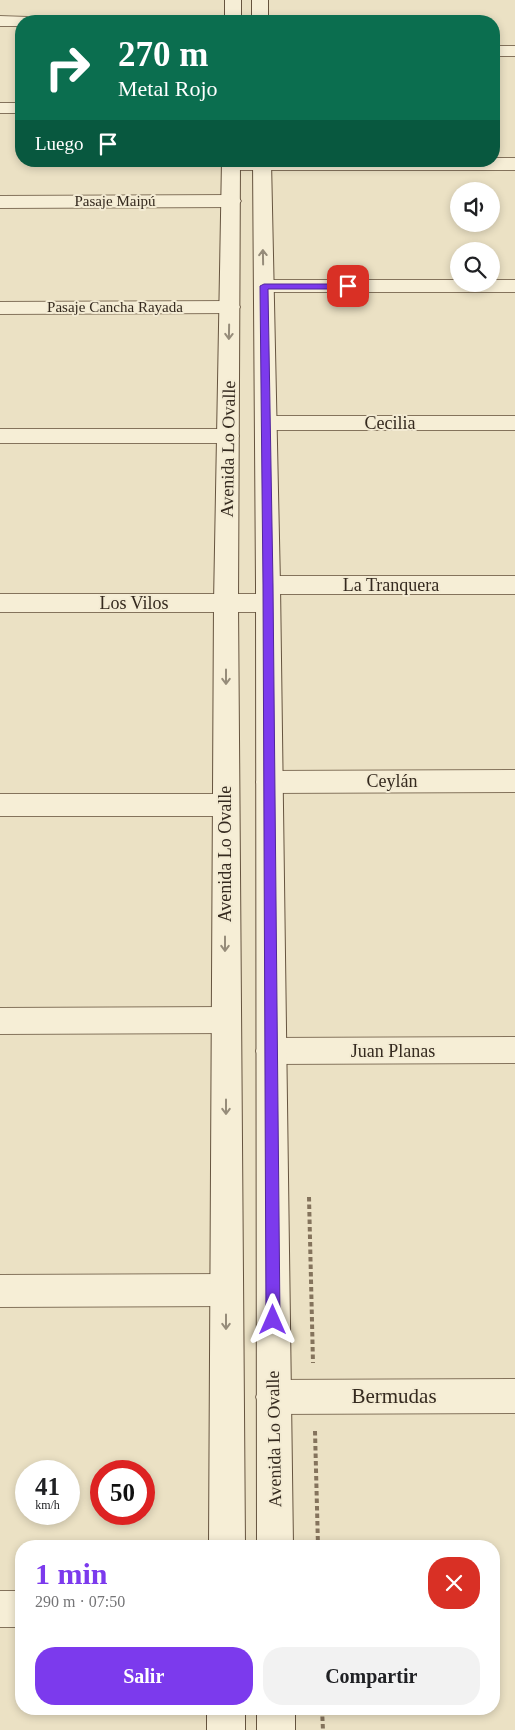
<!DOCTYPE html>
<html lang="es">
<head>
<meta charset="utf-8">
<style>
  body { margin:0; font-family:Georgia,serif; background:#f2f2f2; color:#202124; height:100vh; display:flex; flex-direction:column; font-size:19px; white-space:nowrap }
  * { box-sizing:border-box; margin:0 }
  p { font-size:16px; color:#757577 }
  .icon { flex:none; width:28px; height:28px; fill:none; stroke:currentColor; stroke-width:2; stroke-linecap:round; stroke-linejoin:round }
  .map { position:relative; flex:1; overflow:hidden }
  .side { position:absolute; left:15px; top:1540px; width:485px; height:175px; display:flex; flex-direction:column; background:#fff; border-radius:20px; box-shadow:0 2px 8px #0003 }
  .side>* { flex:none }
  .top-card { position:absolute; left:15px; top:15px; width:485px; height:152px; border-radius:20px; box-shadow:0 2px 8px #0003; background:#0b6e4f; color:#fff; overflow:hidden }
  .tools { position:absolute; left:450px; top:182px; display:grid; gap:10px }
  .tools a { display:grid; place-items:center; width:50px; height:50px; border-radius:50%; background:#fff; box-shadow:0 2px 8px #0003; font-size:25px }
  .speed { position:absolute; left:15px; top:1460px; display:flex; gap:10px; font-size:25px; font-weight:700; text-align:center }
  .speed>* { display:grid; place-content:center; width:65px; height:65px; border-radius:50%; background:#fff; box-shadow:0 2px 8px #0003; line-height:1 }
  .speed small { font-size:12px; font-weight:400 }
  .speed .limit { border:8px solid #d22; background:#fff; color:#111 }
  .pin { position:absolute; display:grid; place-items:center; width:42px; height:42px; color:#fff; margin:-21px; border-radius:10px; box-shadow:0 2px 8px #0006 }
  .me { position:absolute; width:55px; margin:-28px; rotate:0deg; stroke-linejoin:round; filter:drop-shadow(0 0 4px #0008) }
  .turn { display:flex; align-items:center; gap:18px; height:105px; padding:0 20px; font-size:22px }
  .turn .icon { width:65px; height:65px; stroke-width:2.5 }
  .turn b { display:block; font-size:35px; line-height:42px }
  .then { display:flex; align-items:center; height:48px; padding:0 20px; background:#0003; gap:10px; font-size:19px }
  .round { display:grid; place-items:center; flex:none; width:52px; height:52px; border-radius:20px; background:#f2f2f2 }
  .overview { display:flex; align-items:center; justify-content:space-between; height:85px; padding:0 20px }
  h1 { font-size:30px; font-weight:600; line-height:38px; color:#7c3aed }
  .button { display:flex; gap:10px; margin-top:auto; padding:10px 20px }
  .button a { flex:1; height:58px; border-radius:20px; background:#7c3aed; color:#fff; font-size:20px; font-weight:600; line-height:58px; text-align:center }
  .button a+a { background:#f2f2f2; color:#202124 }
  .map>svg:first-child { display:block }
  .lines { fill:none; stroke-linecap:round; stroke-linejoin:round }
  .minor-casing { stroke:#84735c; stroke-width:2 }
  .secondary-casing { stroke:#66543f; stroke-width:2 }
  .path { stroke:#84735c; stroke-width:4; stroke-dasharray:4.5 3; stroke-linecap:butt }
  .minor { fill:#f6eed6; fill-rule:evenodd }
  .secondary { fill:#f6eed6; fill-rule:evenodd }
  .oneway { stroke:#968c7a }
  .route { fill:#7c3aed; stroke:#51269a }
  .labels { text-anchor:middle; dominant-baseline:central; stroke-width:4; stroke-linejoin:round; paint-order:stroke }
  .far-street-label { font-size:15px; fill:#352a1f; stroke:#f3ebd3 }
  .street-label { font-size:18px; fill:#352a1f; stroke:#f3ebd3 }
  .near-street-label { font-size:21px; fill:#352a1f; stroke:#f3ebd3 }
</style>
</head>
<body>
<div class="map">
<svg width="515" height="1730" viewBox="0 0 515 1730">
  <rect width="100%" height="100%" fill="#ebe1c4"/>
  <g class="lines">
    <g class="minor-casing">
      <g id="minor">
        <polygon points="0,16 27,17 30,21 21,21 21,26 0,26"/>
        <polygon points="51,16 233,16 239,17 242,21 42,21 45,17"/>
        <rect x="494" y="46" width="21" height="10"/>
        <rect x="0" y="103" width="21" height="10"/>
        <polygon points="494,158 515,158 515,170 231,170 224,168 222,164 223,161 494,161"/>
        <polygon points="231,195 238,197 241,201 238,205 231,207 0,208 0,196"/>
        <polygon points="264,280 459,280 459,284 491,284 491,280 515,280 515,292 264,292 257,290 254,286 257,282"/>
        <polygon points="230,301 237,302 240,307 237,312 230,313 0,314 0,302"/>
        <polygon points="266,416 515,416 515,430 266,430 258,428 255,423 258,418"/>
        <polygon points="0,429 228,429 236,431 239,436 236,441 228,443 0,443"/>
        <polygon points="268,576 515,576 515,594 268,594 259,591 256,585 259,579"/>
        <polygon points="0,594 268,594 277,597 280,603 277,609 268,612 0,612"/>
        <polygon points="515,770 515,792 269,793 260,789 256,782 260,775 269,771"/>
        <polygon points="0,794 225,794 234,797 238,805 234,813 225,816 0,816"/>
        <polygon points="225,1007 235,1011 240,1020 235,1029 225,1033 0,1034 0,1008"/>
        <polygon points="515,1037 515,1063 271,1064 260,1060 256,1051 260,1042 271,1038"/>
        <polygon points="226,1274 238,1279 242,1290 238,1301 226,1306 0,1307 0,1275"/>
        <polygon points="515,1379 515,1413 273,1414 261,1409 256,1397 261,1385 273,1380"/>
        <rect x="0" y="1591" width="21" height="36"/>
      </g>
    </g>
    <g class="secondary-casing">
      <g id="secondary">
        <rect x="225" y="0" width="16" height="21"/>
        <rect x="252" y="0" width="16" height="21"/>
        <polygon points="222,161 240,161 238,603 245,1546 209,1546 214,603"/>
        <polygon points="253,161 271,161 280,585 293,1546 257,1546 256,585"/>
        <rect x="207" y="1709" width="38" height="21"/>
        <rect x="257" y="1709" width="38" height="21"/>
      </g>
    </g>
    <g class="path">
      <polyline points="309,1197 313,1363"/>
      <polyline points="315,1431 318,1546"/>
      <polyline points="322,1709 323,1730"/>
    </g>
    <use href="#minor" class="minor"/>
    <use href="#secondary" class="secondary"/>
  </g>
  <defs><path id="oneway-shaft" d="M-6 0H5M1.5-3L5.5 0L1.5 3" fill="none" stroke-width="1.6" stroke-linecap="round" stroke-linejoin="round" transform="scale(1.25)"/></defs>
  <g class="oneway">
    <use href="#oneway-shaft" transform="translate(263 257) rotate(-91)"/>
    <use href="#oneway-shaft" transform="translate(229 332) rotate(91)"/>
    <use href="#oneway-shaft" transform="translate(226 677) rotate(90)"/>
    <use href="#oneway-shaft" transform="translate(225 944) rotate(90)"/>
    <use href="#oneway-shaft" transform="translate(226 1107) rotate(90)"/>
    <use href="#oneway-shaft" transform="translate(226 1322) rotate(90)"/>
  </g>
  <polygon class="route" points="264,284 348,284 352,286 348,289 268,289 273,585 280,1320 278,1325 273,1327 268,1325 266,1320 263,585 260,286"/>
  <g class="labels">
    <g class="far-street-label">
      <text x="115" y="201">Pasaje Maipú</text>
      <text x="115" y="307">Pasaje Cancha Rayada</text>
    </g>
    <g class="street-label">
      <text x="390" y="423">Cecilia</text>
      <text transform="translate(228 449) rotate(-89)">Avenida Lo Ovalle</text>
      <text x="391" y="585">La Tranquera</text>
      <text x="134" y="603">Los Vilos</text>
      <text x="392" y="781">Ceylán</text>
      <text transform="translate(225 854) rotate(-90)">Avenida Lo Ovalle</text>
      <text x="393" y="1051">Juan Planas</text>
      <text transform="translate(274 1439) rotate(-91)">Avenida Lo Ovalle</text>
    </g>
    <g class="near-street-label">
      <text x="394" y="1396">Bermudas</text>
    </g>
  </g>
</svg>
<div class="tools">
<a><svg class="icon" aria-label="sound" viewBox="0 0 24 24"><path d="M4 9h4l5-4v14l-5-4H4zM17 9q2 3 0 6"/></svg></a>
<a><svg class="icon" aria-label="search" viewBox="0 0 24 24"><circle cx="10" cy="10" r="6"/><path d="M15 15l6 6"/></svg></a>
</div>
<div class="speed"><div>41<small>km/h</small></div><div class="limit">50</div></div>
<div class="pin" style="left:348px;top:286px;background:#d93025"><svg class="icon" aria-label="arrive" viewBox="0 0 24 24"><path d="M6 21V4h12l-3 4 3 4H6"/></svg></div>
<svg class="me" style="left:273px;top:1320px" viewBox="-20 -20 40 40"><path d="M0-17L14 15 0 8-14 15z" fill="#7c3aed" stroke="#fff" stroke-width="4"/></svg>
<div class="top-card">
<div class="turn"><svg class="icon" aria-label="right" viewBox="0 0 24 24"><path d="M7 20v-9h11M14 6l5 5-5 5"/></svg><div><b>270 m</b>Metal Rojo</div></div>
<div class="then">Luego<svg class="icon" aria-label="arrive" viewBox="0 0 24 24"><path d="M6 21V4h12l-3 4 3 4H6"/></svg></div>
</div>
<section class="side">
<div class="overview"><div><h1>1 min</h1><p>290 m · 07:50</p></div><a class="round" style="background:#d93025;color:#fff"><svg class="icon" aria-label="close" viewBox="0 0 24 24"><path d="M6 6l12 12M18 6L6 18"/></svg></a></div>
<div class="button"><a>Salir</a><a>Compartir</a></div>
</section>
</div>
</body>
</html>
